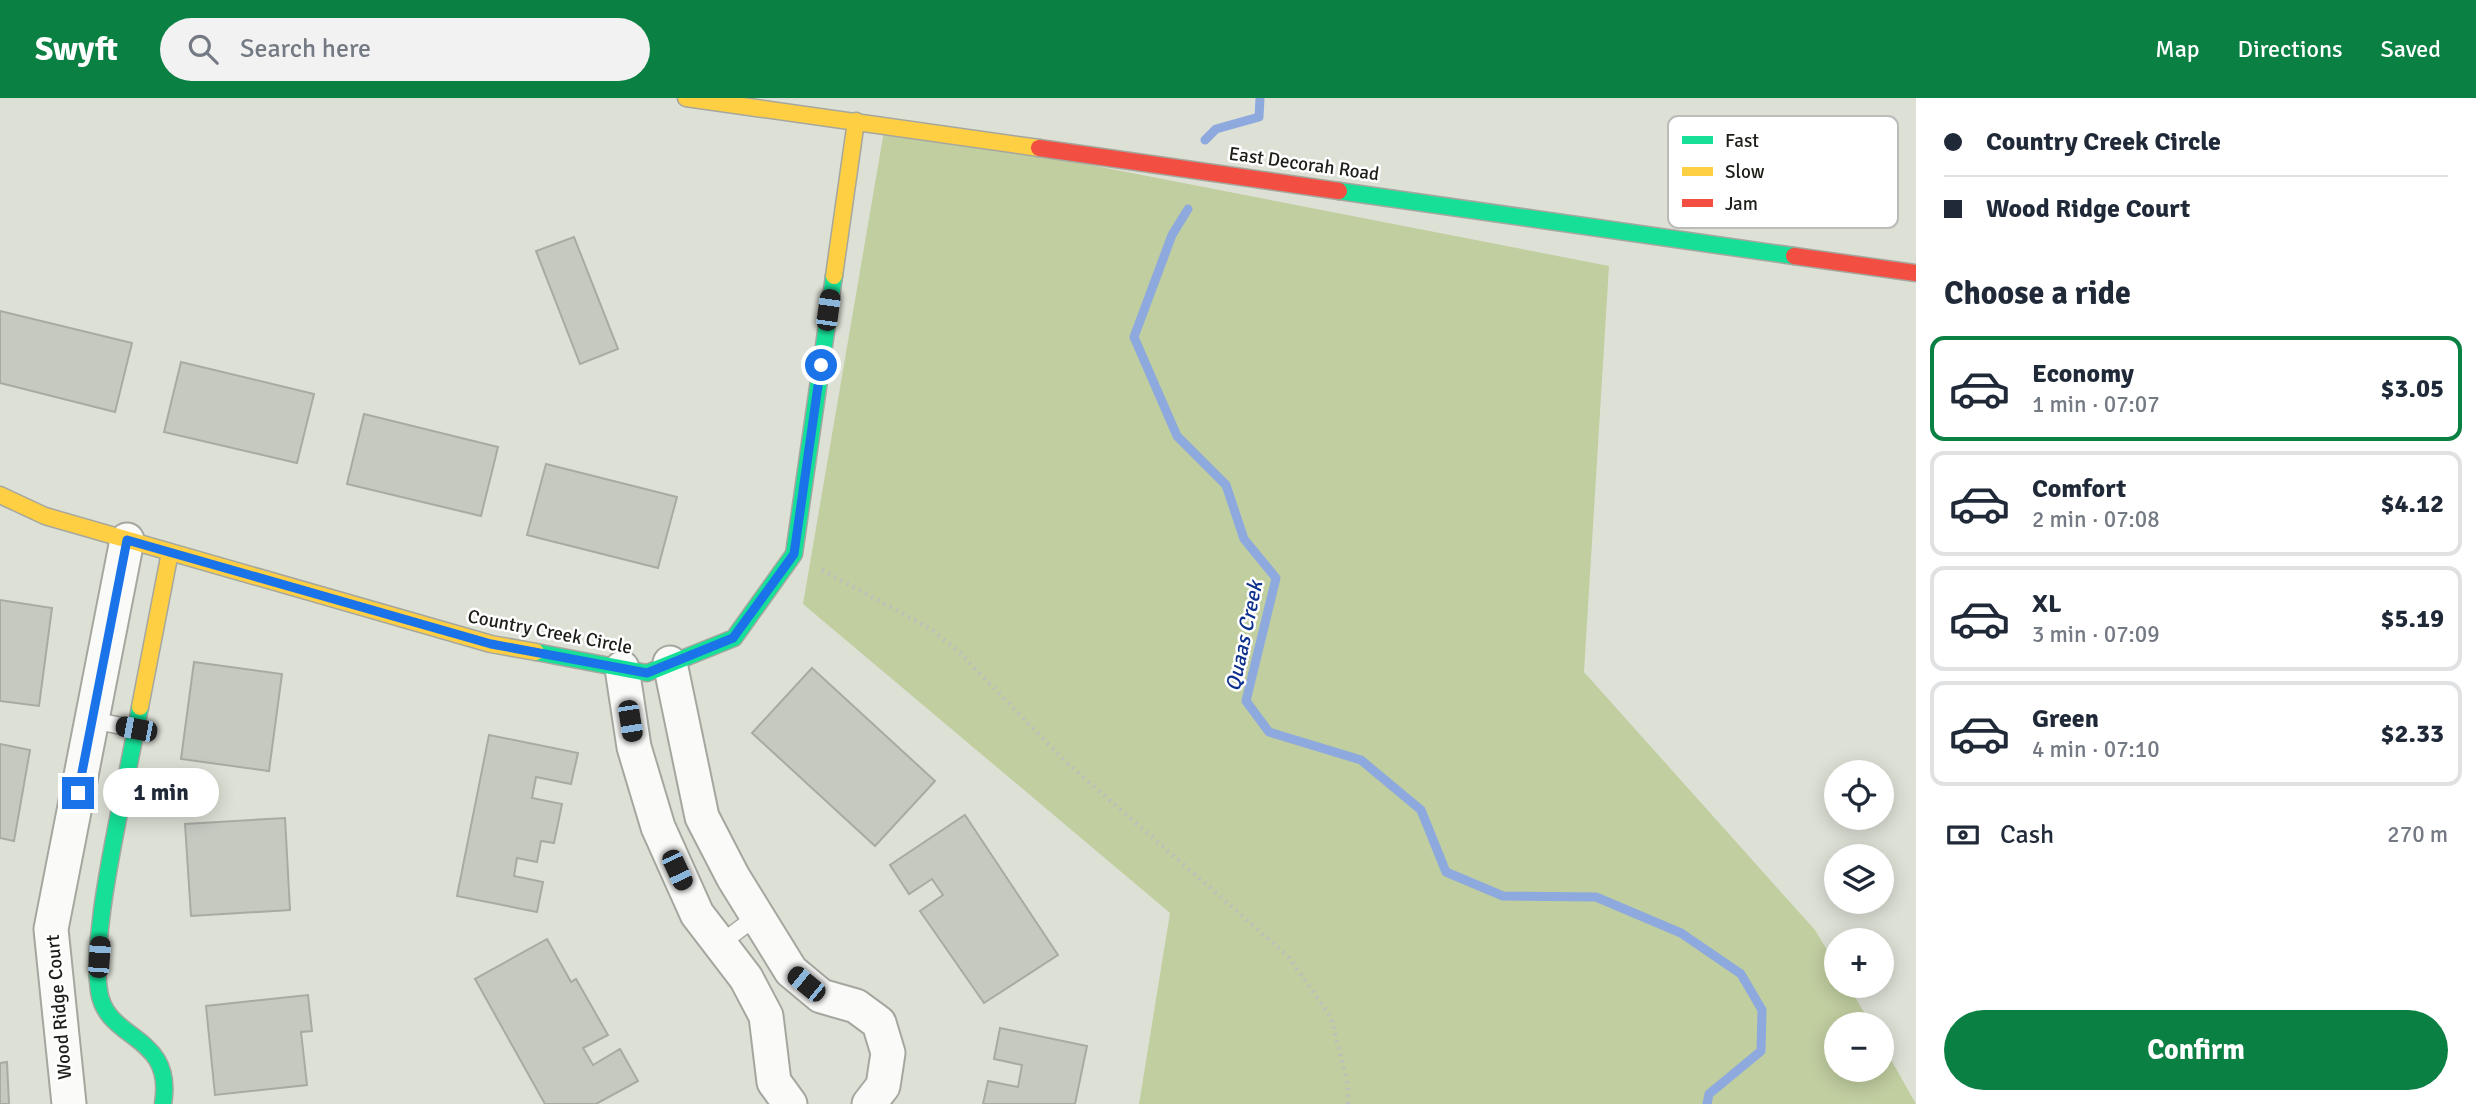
<!DOCTYPE html>
<html lang="en">
<head>
<meta charset="utf-8">
<style>
  :root { --surface:#fff; --page:#f2f2f3; --text:#1f2937; --muted:#747a83; --line:#e0e1e3; --accent:#0b8043 }
  body { margin:0; font-family:Signika,sans-serif; background:var(--page); color:var(--text); height:100vh; display:flex; flex-direction:column; font-size:26px; white-space:nowrap }
  * { box-sizing:border-box; margin:0 }
  p { font-size:23px; color:var(--muted) }
  .icon { flex:none; width:38px; height:38px; fill:none; stroke:currentColor; stroke-width:2; stroke-linecap:round; stroke-linejoin:round }
  .map { position:relative; flex:1; overflow:hidden }
  .panel { display:flex; flex-direction:column; background:var(--surface); width:560px }
  .panel>* { flex:none }
  .guide { display:grid; align-content:center; height:154px; padding:0 28px; background:var(--surface) }
  .fabs { position:absolute; left:1824px; top:662px; display:grid; gap:14px }
  .fabs a { display:grid; place-items:center; width:70px; height:70px; border-radius:50%; background:var(--surface); box-shadow:0 4px 18px #0003; font-size:35px }
  .end { position:absolute; width:32px; height:32px; margin:-16px; border:9px solid #1a73e8; background:#fff; box-shadow:0 0 0 4px #fff }
  .from { border-radius:50% }
  .bubble { position:absolute; height:49px; border-radius:24px; background:var(--surface); box-shadow:0 4px 18px #0003; font-size:23px; font-weight:700; line-height:49px; text-align:center }
  .car { position:absolute; width:21px; height:42px; margin:-21px -10px; border-radius:9px; box-shadow:0 0 5px 2px #0007; background:linear-gradient(#222 24%,#8ab4d8 0 40%,#222 0 76%,#8ab4d8 0 86%,#222 0) }
  .guide b { display:flex; align-items:center; gap:24px; height:66px; font-size:26px }
  .guide b+b { border-top:2px solid var(--line) }
  .guide i { width:18px; height:18px; background:var(--text) }
  ul { padding:0; list-style:none }
  li { display:flex; align-items:center; gap:21px; height:105px; margin:0 14px 10px; padding:0 14px; border:4px solid var(--line); border-radius:14px }
  li div { flex:1 }
  li b { display:block; font-size:26px }
  li em { font-style:normal; font-weight:700 }
  li.current { border-color:var(--accent) }
  li>.icon { width:63px; height:63px; stroke-width:1.5 }
  h2 { padding:0 28px; font-size:32px; line-height:84px }
  .pay { display:flex; align-items:center; gap:18px; height:77px; padding:0 28px; font-size:26px }
  .pay p { margin-inline-start:auto }
  .action { display:flex; gap:14px; margin-top:auto; padding:14px 28px }
  .action a { flex:1; height:80px; border-radius:42px; background:var(--accent); color:#fff; font-size:28px; font-weight:700; line-height:80px; text-align:center }
  header { display:flex; align-items:center; gap:42px; box-sizing:border-box; height:98px; padding:0 35px; background:var(--accent); color:#fff }
  header strong { font-size:33px }
  nav { display:flex; gap:38px; margin-inline-start:auto; font-size:24px }
  .search { width:490px; height:63px; background:var(--page); display:flex; align-items:center; gap:18px; box-sizing:border-box; padding:0 24px; border-radius:38px; color:var(--muted); font-size:26px }
  main { display:flex; flex:1; min-height:0 }
  .map>svg:first-child { display:block }
  .park { fill:#c1cea0 }
  .lines { fill:none; stroke-linecap:round; stroke-linejoin:round }
  .stream { stroke:#8da9dd; stroke-width:9 }
  .building { fill:#c6c9c0; stroke:#a8aba2; stroke-width:2 }
  .lane-casing { stroke:#a5a79f; stroke-width:19 }
  .street-casing { stroke:#a5a79f; stroke-width:37 }
  .fast-casing { stroke:#a5a79f; stroke-width:19 }
  .slow-casing { stroke:#a5a79f; stroke-width:19 }
  .jam-casing { stroke:#a5a79f; stroke-width:19 }
  .path { stroke:#bdbfba; stroke-width:4.5; stroke-dasharray:2 5; stroke-linecap:butt }
  .lane { stroke:#fafaf9; stroke-width:16 }
  .street { stroke:#fafaf9; stroke-width:33 }
  .fast { stroke:#16e098; stroke-width:16 }
  .slow { stroke:#ffcf43; stroke-width:16 }
  .jam { stroke:#f24e42; stroke-width:16 }
  .route { stroke:#1a73e8; stroke-width:9 }
  .labels { text-anchor:middle; dominant-baseline:central; stroke-width:5; stroke-linejoin:round; paint-order:stroke }
  .street-label { font-size:19px; fill:#1d1f18; stroke:#fff }
  .water-label { font-size:21px; font-style:italic; fill:#0d318c; stroke:#fff }
  .key { fill:#fff; stroke:#bbbcba; stroke-width:2 }
  .key-label { font-size:19px; fill:#1d1f18 }
</style>
</head>
<body>
<header>
<strong>Swyft</strong>
<div class="search"><svg class="icon" aria-label="search" viewBox="0 0 24 24"><circle cx="10" cy="10" r="6"/><path d="M15 15l6 6"/></svg>Search here</div>
<nav><a>Map</a><a>Directions</a><a>Saved</a></nav>
</header>
<main>
<div class="map">
<svg width="1916" height="1006" viewBox="0 0 1916 1006">
  <rect width="100%" height="100%" fill="#dde0d5"/>
  <path class="park" d="M885,27L1609,168L1584,574L1815,832L1836,867V887H1848L1871,926H1836V971H1881V944L1916,1006H1139L1170,815L803,506Z"/>
  <g class="lines">
    <g class="stream">
      <path d="M1205,42L1216,31L1259,19L1260,0"/>
      <path d="M1188,111L1172,137L1134,239L1177,338L1226,387L1244,441L1276,480L1246,603L1269,634L1361,662L1421,712L1446,774L1503,798L1596,799L1681,835L1741,876L1762,912L1761,953L1709,996L1707,1006"/>
    </g>
  </g>
  <g class="building">
    <path d="M574,139L618,251L580,266L536,153Z"/>
    <path d="M0,213L132,245L115,314L0,285Z"/>
    <path d="M181,264L314,296L297,365L164,334Z"/>
    <path d="M364,316L498,349L481,418L347,386Z"/>
    <path d="M546,366L677,399L658,470L527,437Z"/>
    <path d="M0,502L52,510L39,608L0,603Z"/>
    <path d="M194,564L282,576L269,673L181,661Z"/>
    <path d="M812,570L935,683L875,748L752,635Z"/>
    <path d="M489,637L578,655L571,686L536,679L532,700L562,706L554,745L541,743L537,764L517,760L514,778L543,784L537,814L457,798Z"/>
    <path d="M0,646L30,652L14,743L0,740Z"/>
    <path d="M965,717L1058,857L984,905L920,813L943,797L932,781L909,796L890,767Z"/>
    <path d="M285,720L290,812L191,818L185,726Z"/>
    <path d="M547,841L571,884L576,881L608,937L583,950L593,967L620,951L638,983L596,1006H545L475,881Z"/>
    <path d="M308,897L312,933L301,934L307,987L215,997L206,908Z"/>
    <path d="M1000,930L1087,948L1075,1006H983L988,983L1018,989L1022,967L994,961Z"/>
    <path d="M7,964L9,1006H0V965Z"/>
  </g>
  <g class="lines">
    <g class="lane-casing">
      <g id="lane">
        <path d="M92,622L136,631"/>
        <path d="M720,846L757,818"/>
      </g>
    </g>
    <g class="street-casing">
      <g id="street">
        <path d="M670,565L702,719L733,779L791,873L821,898L856,908L879,925L888,955L883,988L869,1006"/>
        <path d="M622,570L634,649L658,729L697,816L746,880L766,918L774,984L790,1006"/>
        <path d="M69,1006L51,831L127,442"/>
      </g>
    </g>
    <g class="fast-casing">
      <g id="fast">
        <path d="M1339,93L1794,158"/>
        <path d="M536,554L647,575L734,540L794,456L834,178"/>
        <path d="M140,609C128,677 111,745 102,813C99,839 95,867 99,893C106,944 175,935 163,1006"/>
      </g>
    </g>
    <g class="slow-casing">
      <g id="slow">
        <path d="M686,0L1039,50"/>
        <path d="M834,178L856,23"/>
        <path d="M0,397L45,418L491,546L536,554"/>
        <path d="M140,609L170,454"/>
      </g>
    </g>
    <g class="jam-casing">
      <g id="jam">
        <path d="M1039,50L1339,93"/>
        <path d="M1794,158L1916,175"/>
      </g>
    </g>
    <path class="path" d="M822,472L931,531L958,553L1066,664L1287,857L1331,919L1348,987V1006"/>
    <use href="#lane" class="lane"/>
    <use href="#street" class="street"/>
    <use href="#fast" class="fast"/>
    <use href="#slow" class="slow"/>
    <use href="#jam" class="jam"/>
  </g>
  <g class="lines">
    <path class="route" d="M78,695L127,442L491,546L647,575L733,540L794,456L821,267"/>
  </g>
  <g class="labels">
    <g class="street-label">
      <text transform="translate(1304 66) rotate(8)">East Decorah Road</text>
      <text transform="translate(550 534) rotate(11)">Country Creek Circle</text>
      <text transform="translate(59 909) rotate(-95)">Wood Ridge Court</text>
    </g>
    <g class="water-label">
      <text transform="translate(1244 538) rotate(-78)">Quaas Creek</text>
    </g>
  </g>
  <rect x="1668" y="18" width="230" height="112" rx="10" class="key"/>
  <rect x="1682" y="38" width="31" height="8" fill="#16e098"/>
  <rect x="1682" y="69" width="31" height="9" fill="#ffcf43"/>
  <rect x="1682" y="101" width="31" height="8" fill="#f24e42"/>
  <g class="key-label">
    <text x="1725" y="49">Fast</text>
    <text x="1725" y="80">Slow</text>
    <text x="1725" y="112">Jam</text>
  </g>
</svg>
<div class="fabs">
<a><svg class="icon" aria-label="locate" viewBox="0 0 24 24"><circle cx="12" cy="12" r="6"/><path d="M12 2v4M12 18v4M2 12h4M18 12h4"/></svg></a>
<a><svg class="icon" aria-label="layers" viewBox="0 0 24 24"><path d="M12 4l9 5-9 5-9-5zM3 14l9 5 9-5"/></svg></a>
<a>+</a>
<a>−</a>
</div>
<i class="end from" style="left:821px;top:267px"></i>
<i class="end" style="left:78px;top:695px"></i>
<div class="bubble" style="left:103px;top:670px;width:116px">1 min</div>
<i class="car" style="left:828px;top:212px;rotate:8deg"></i>
<i class="car" style="left:630px;top:623px;rotate:171deg"></i>
<i class="car" style="left:136px;top:631px;rotate:281deg"></i>
<i class="car" style="left:677px;top:772px;rotate:155deg"></i>
<i class="car" style="left:99px;top:859px;rotate:4deg"></i>
<i class="car" style="left:806px;top:886px;rotate:309deg"></i>
</div>
<section class="panel">
<div class="guide">
<b><i class="from"></i>Country Creek Circle</b>
<b><i></i>Wood Ridge Court</b>
</div>
<h2>Choose a ride</h2>
<ul>
<li class="current"><svg class="icon" aria-label="car" viewBox="0 0 24 24"><path d="M5 17H2v-5l4-1 3-4h7l3 4 3 1v5h-3M9 17h6M6 11h13"/><circle cx="7" cy="17" r="2"/><circle cx="17" cy="17" r="2"/></svg><div><b>Economy</b><p>1 min · 07:07</p></div><em>$3.05</em></li>
<li><svg class="icon" aria-label="car" viewBox="0 0 24 24"><path d="M5 17H2v-5l4-1 3-4h7l3 4 3 1v5h-3M9 17h6M6 11h13"/><circle cx="7" cy="17" r="2"/><circle cx="17" cy="17" r="2"/></svg><div><b>Comfort</b><p>2 min · 07:08</p></div><em>$4.12</em></li>
<li><svg class="icon" aria-label="car" viewBox="0 0 24 24"><path d="M5 17H2v-5l4-1 3-4h7l3 4 3 1v5h-3M9 17h6M6 11h13"/><circle cx="7" cy="17" r="2"/><circle cx="17" cy="17" r="2"/></svg><div><b>XL</b><p>3 min · 07:09</p></div><em>$5.19</em></li>
<li><svg class="icon" aria-label="car" viewBox="0 0 24 24"><path d="M5 17H2v-5l4-1 3-4h7l3 4 3 1v5h-3M9 17h6M6 11h13"/><circle cx="7" cy="17" r="2"/><circle cx="17" cy="17" r="2"/></svg><div><b>Green</b><p>4 min · 07:10</p></div><em>$2.33</em></li>
</ul>
<div class="pay"><svg class="icon" aria-label="cash" viewBox="0 0 24 24"><path d="M3 7h18v10H3z"/><circle cx="12" cy="12" r="2"/></svg>Cash<p>270 m</p></div>
<div class="action"><a>Confirm</a></div>
</section>
</main>
</body>
</html>
